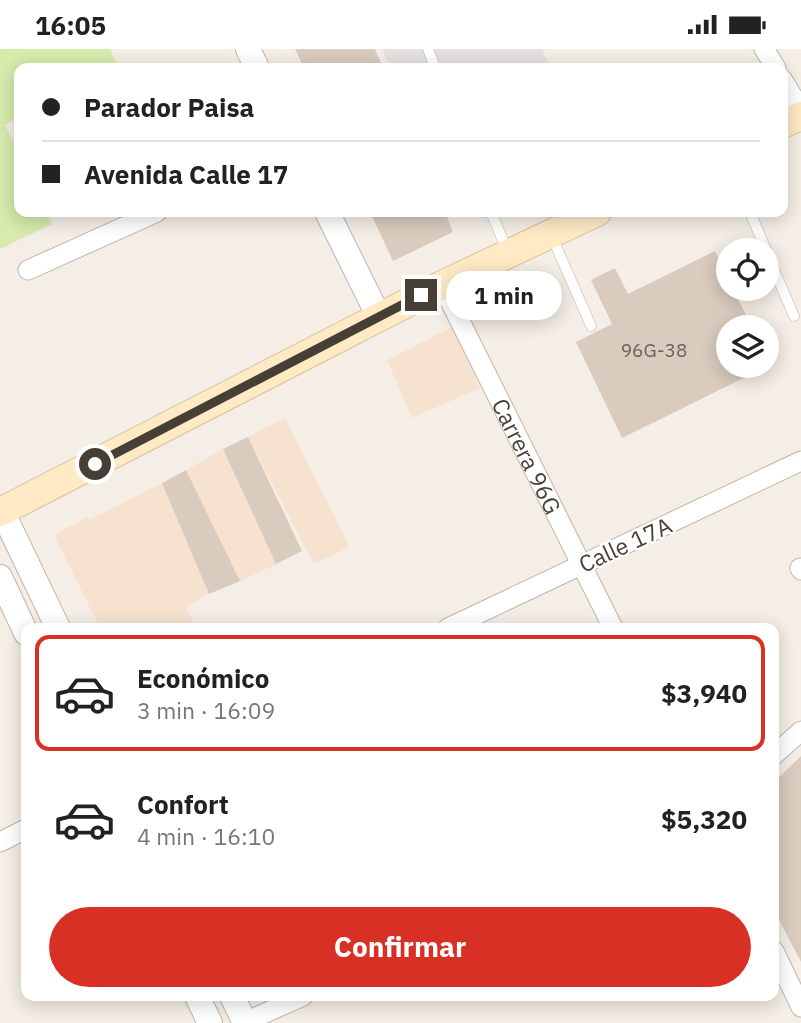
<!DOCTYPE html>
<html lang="es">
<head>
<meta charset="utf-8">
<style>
  :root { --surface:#fff; --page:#f6f6f6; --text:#222; --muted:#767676; --line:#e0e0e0; --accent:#d93025 }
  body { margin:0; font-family:"IBM Plex Sans",sans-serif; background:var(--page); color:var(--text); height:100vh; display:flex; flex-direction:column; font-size:26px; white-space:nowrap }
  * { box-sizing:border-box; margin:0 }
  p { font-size:23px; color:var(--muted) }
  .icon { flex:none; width:38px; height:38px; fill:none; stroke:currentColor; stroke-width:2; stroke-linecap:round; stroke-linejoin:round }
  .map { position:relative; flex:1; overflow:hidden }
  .drawer { position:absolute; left:21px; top:574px; width:758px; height:378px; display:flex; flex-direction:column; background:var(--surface); border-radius:14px; box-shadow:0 4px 18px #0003 }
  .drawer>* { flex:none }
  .banner { position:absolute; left:14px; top:14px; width:774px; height:154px; border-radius:14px; box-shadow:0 4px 18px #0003; display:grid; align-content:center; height:154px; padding:0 28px; background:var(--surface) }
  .controls { position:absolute; left:716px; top:189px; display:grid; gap:14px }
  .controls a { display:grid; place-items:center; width:63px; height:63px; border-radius:50%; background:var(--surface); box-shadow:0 4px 18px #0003; font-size:35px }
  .end { position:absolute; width:32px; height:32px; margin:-16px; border:9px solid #473e35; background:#fff; box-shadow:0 0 0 4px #fff }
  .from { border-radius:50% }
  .bubble { position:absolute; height:49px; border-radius:24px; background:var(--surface); box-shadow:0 4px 18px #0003; font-size:23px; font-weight:800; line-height:49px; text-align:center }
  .banner b { display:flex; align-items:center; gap:24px; height:66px; font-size:26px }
  .banner b+b { border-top:2px solid var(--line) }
  .banner i { width:18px; height:18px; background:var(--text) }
  ul { padding:12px 0 0; list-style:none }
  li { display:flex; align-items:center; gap:21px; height:116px; margin:0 14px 10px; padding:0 14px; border:4px solid transparent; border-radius:14px }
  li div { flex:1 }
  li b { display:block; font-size:26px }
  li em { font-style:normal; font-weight:800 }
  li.selected { border-color:var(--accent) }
  li>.icon { width:63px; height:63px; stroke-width:1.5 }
  .primary-button { display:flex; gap:14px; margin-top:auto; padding:14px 28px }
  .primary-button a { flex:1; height:80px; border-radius:42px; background:var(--accent); color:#fff; font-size:28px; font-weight:800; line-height:80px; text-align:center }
  .status { display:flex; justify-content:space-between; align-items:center; height:49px; padding:0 35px; background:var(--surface); direction:ltr }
  .status svg { height:19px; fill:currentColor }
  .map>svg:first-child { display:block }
  .commercial { fill:#f7e2d0 }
  .green { fill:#d6ebac }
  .parking { fill:#e5e1de }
  .building { fill:#d9cbbe }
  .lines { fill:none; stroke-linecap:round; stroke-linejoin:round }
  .service-casing { stroke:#c0b5a8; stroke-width:11 }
  .minor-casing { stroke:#c0b5a8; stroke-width:21 }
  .tertiary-casing { stroke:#c0b5a8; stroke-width:26 }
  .secondary-casing { stroke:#dabf95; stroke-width:30 }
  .service { stroke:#fff; stroke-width:10 }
  .minor { stroke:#fff; stroke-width:19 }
  .tertiary { stroke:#fff; stroke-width:24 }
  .secondary { stroke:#ffeac5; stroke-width:28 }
  .route { stroke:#473e35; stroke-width:9 }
  .labels { text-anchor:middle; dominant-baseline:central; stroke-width:5; stroke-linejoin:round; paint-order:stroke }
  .number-label { font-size:19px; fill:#6c6157 }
  .street-label { font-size:23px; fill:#473e35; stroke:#fff }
</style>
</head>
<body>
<div class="status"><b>16:05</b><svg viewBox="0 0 49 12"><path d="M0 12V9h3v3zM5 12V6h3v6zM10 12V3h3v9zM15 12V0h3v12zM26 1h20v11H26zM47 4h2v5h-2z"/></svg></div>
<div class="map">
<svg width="801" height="974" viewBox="0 0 801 974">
  <rect width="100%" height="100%" fill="#f4eee6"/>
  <g class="commercial">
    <path d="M452,278L480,339L412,369L387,311Z"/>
    <path d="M285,369L350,498L314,515L248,388Z"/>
    <path d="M223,400L276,515L240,532L186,421Z"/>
    <path d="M162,434L209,545L186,558L196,579H100L54,486L87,468L90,471Z"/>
  </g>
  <path class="green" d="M0,0H110L119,19H19V69L5,76L19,105V163H46L52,175L0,200Z"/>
  <path class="parking" d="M382,0H542L551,19H391Z"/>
  <g class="building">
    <path d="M295,0H375L383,19H304Z"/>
    <path d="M370,163H445L453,183L393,212Z"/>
    <path d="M715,202L728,229V240H733L752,278H728V317H768L622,389L576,293L612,275L591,231L615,219L628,245Z"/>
    <path d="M248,388L302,502L276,515L223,400Z"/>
    <path d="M186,421L240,532L209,545L162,434Z"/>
    <path d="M801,707V913L774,861V733Z"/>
  </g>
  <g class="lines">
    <g class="service-casing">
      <g id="service">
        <path d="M428,0L435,19"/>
        <path d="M491,163L508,204"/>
        <path d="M750,163L766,201"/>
        <path d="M552,188L591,277"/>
        <path d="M766,202L794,267"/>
      </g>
    </g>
    <g class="minor-casing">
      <g id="minor">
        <path d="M764,0L776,19"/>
        <path d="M782,30L801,61"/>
        <path d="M28,221L157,163"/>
        <path id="s1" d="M442,236L613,579"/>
        <path d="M800,519L801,521"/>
        <path d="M448,579L801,412"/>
        <path d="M774,706L801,682"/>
        <path d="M0,793L26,780"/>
        <path d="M774,902L801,958"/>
        <path d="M243,974L303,947"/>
      </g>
    </g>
    <g class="tertiary-casing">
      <g id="tertiary">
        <path d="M248,0L257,19"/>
        <path d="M327,163L379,268"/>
        <path d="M2,462L58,579"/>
        <path d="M0,528L26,584"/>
        <path d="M197,947L210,974"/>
        <path d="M232,947L245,974"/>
      </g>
    </g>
    <g class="secondary-casing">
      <g id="secondary">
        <path d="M782,75L801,67"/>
        <path d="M0,463L442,236L597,163"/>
      </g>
    </g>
    <use href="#service" class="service"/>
    <use href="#minor" class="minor"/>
    <use href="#tertiary" class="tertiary"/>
    <use href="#secondary" class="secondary"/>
  </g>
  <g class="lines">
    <path class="route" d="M95,415L421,246"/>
  </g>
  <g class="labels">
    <g class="number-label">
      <text x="654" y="301">96G-38</text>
    </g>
    <g class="street-label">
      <text stroke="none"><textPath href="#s1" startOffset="191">Carrera 96G</textPath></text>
      <text transform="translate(625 495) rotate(-25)">Calle 17A</text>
    </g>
  </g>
</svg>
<div class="controls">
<a><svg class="icon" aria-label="locate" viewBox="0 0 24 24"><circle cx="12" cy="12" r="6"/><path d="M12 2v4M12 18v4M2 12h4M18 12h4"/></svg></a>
<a><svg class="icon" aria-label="layers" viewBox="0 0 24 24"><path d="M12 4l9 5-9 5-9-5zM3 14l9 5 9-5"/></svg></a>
</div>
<i class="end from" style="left:95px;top:415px"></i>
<i class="end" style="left:421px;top:246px"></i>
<div class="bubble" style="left:446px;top:222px;width:116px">1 min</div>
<div class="banner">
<b><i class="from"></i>Parador Paisa</b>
<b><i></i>Avenida Calle 17</b>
</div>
<section class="drawer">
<ul>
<li class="selected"><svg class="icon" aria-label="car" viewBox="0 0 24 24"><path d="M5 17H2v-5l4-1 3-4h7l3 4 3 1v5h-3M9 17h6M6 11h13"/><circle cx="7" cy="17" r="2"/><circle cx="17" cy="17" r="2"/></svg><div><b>Económico</b><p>3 min · 16:09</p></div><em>$3,940</em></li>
<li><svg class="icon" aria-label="car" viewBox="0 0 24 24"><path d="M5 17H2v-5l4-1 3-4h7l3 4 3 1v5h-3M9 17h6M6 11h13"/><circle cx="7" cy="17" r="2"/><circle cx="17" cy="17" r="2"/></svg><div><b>Confort</b><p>4 min · 16:10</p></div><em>$5,320</em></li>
</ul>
<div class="primary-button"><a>Confirmar</a></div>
</section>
</div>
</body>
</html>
